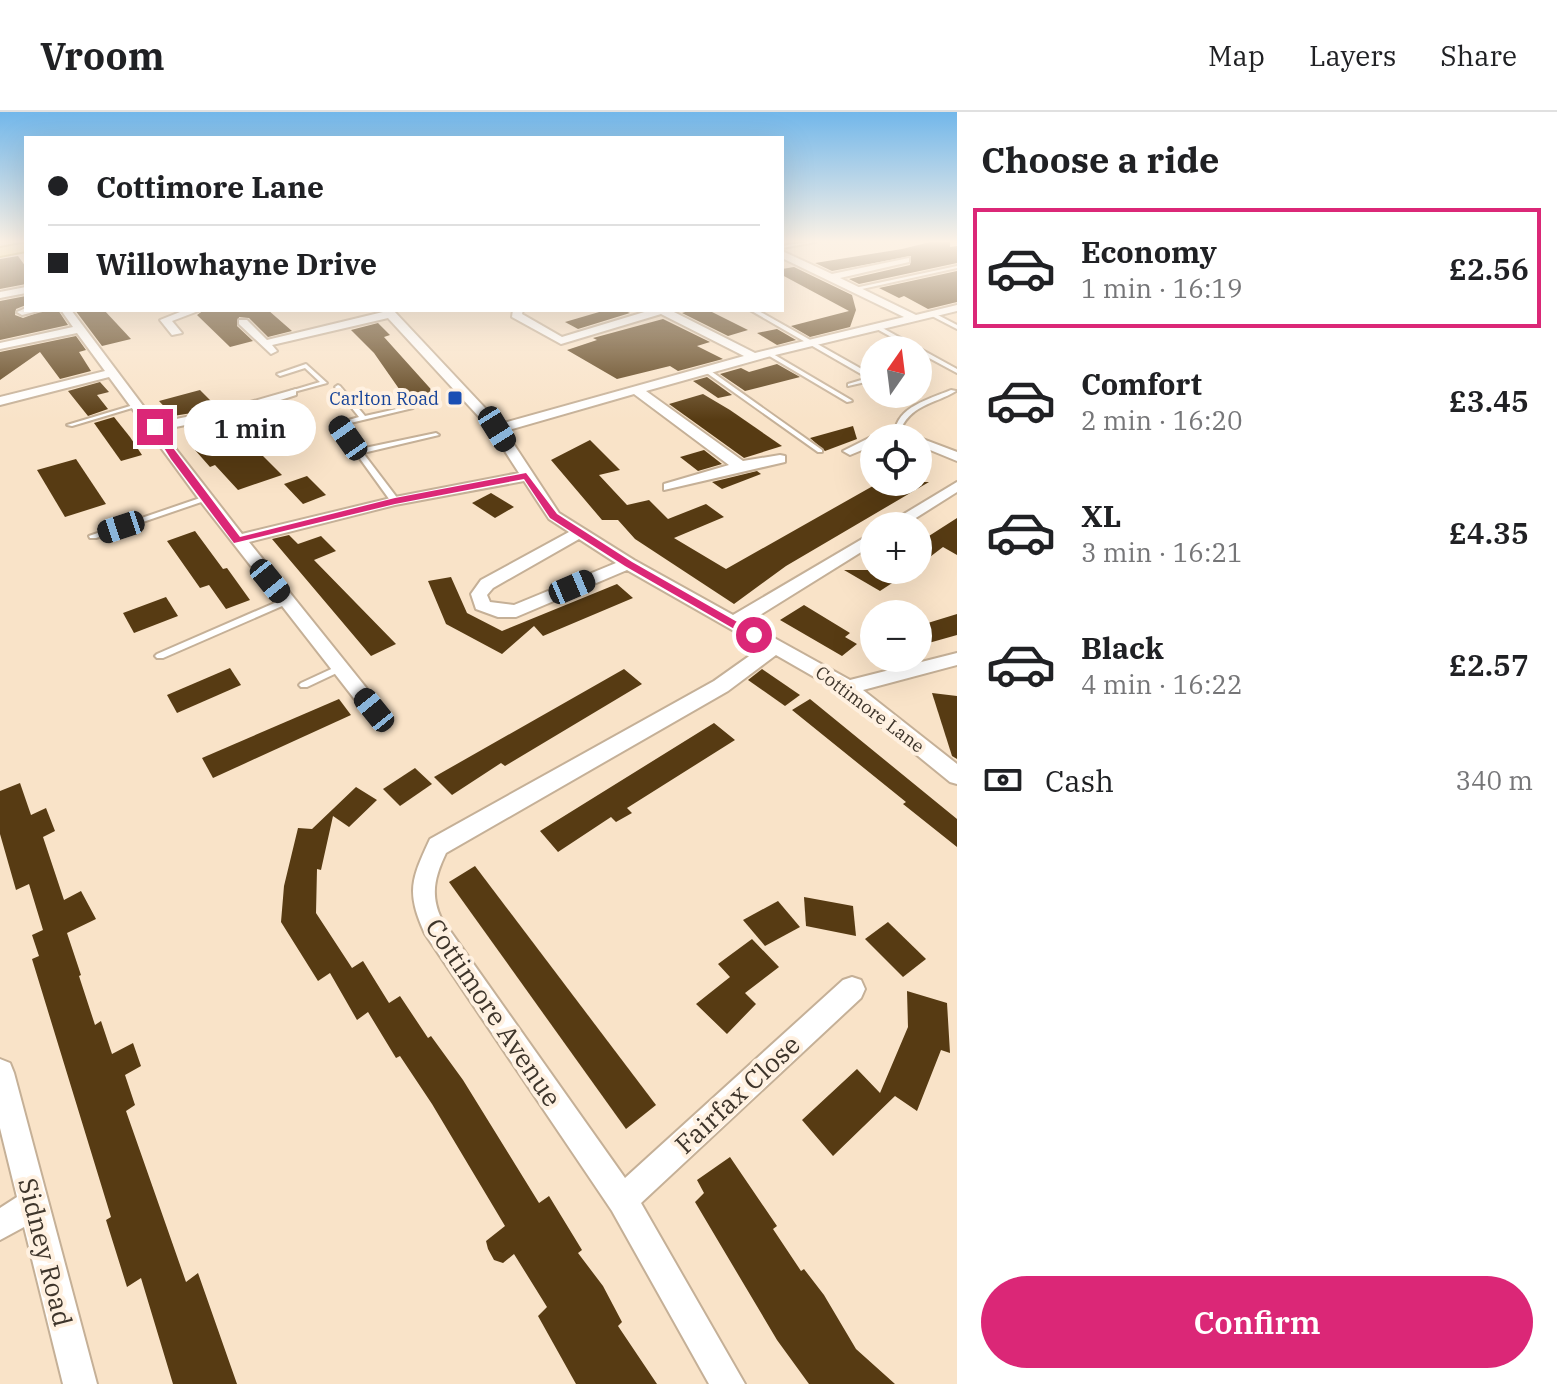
<!DOCTYPE html>
<html lang="en">
<head>
<meta charset="utf-8">
<style>
  :root { --surface:#fff; --page:#f6f6f6; --text:#202124; --muted:#757577; --line:#e0e0e0; --accent:#db2777 }
  body { margin:0; font-family:"IBM Plex Serif",serif; background:var(--page); color:var(--text); height:100vh; display:flex; flex-direction:column; font-size:30px; white-space:nowrap }
  * { box-sizing:border-box; margin:0 }
  p { font-size:26px; color:var(--muted) }
  .icon { flex:none; width:44px; height:44px; fill:none; stroke:currentColor; stroke-width:2; stroke-linecap:round; stroke-linejoin:round }
  .map { position:relative; flex:1; overflow:hidden }
  .drawer { display:flex; flex-direction:column; background:var(--surface); width:600px }
  .drawer>* { flex:none }
  .top-card { position:absolute; left:24px; top:24px; width:760px; height:176px; border-radius:0px; box-shadow:0 8px 32px #0002; display:grid; align-content:center; height:176px; padding:0 24px; background:var(--surface) }
  .needle { width:52px; rotate:14deg }
  .tools { position:absolute; left:860px; top:224px; display:grid; gap:16px }
  .tools a { display:grid; place-items:center; width:72px; height:72px; border-radius:50%; background:var(--surface); box-shadow:0 8px 32px #0002; font-size:40px }
  .end { position:absolute; width:36px; height:36px; margin:-18px; border:10px solid #db2777; background:#fff; box-shadow:0 0 0 4px #fff }
  .from { border-radius:50% }
  .bubble { position:absolute; height:56px; border-radius:28px; background:var(--surface); box-shadow:0 8px 32px #0002; font-size:26px; font-weight:600; line-height:56px; text-align:center }
  .car { position:absolute; width:24px; height:48px; margin:-24px -12px; border-radius:10px; box-shadow:0 0 6px 2px #0007; background:linear-gradient(#222 24%,#8ab4d8 0 40%,#222 0 76%,#8ab4d8 0 86%,#222 0) }
  .top-card b { display:flex; align-items:center; gap:28px; height:76px; font-size:30px }
  .top-card b+b { border-top:2px solid var(--line) }
  .top-card i { width:20px; height:20px; background:var(--text) }
  ul { padding:0; list-style:none }
  li { display:flex; align-items:center; gap:24px; height:120px; margin:0 16px 12px; padding:0 8px; border:4px solid transparent; border-radius:0px }
  li div { flex:1 }
  li b { display:block; font-size:30px }
  li em { font-style:normal; font-weight:600 }
  li.on { border-color:var(--accent) }
  li>.icon { width:72px; height:72px; stroke-width:1.5 }
  h2 { padding:0 24px; font-size:36px; line-height:96px }
  .pay { display:flex; align-items:center; gap:20px; height:88px; padding:0 24px; font-size:30px }
  .pay p { margin-inline-start:auto }
  .action { display:flex; gap:16px; margin-top:auto; padding:16px 24px }
  .action a { flex:1; height:92px; border-radius:48px; background:var(--accent); color:#fff; font-size:32px; font-weight:600; line-height:92px; text-align:center }
  header { display:flex; align-items:center; gap:48px; box-sizing:border-box; height:112px; padding:0 40px; background:var(--surface); border-bottom:2px solid var(--line) }
  header strong { font-size:38px }
  nav { display:flex; gap:44px; margin-inline-start:auto; font-size:28px }
  main { display:flex; flex:1; min-height:0 }
  .map>svg:first-child { display:block }
  .building { fill:#573b13 }
  .lines { fill:none; stroke-linecap:round; stroke-linejoin:round }
  .service-casing { stroke:#c5b097; stroke-width:4 }
  .minor-casing { stroke:#c5b097; stroke-width:4 }
  .primary-casing { stroke:#b39632; stroke-width:4 }
  .service { fill:#fff; fill-rule:evenodd }
  .minor { fill:#fff; fill-rule:evenodd }
  .primary { fill:#f7e086; fill-rule:evenodd }
  .route { fill:#db2777 }
  .transit-dot { fill:#1a4fb4; stroke:#fff1e1; stroke-width:3 }
  .labels { text-anchor:middle; dominant-baseline:central; stroke-width:8; stroke-linejoin:round; paint-order:stroke }
  .far-transit-label { font-size:18px; fill:#164399; stroke:#fff1e1; text-anchor:end }
  .far-street-label { font-size:18px; fill:#3e352b; stroke:#fff1e1 }
  .near-street-label { font-size:26px; fill:#3e352b; stroke:#fff1e1 }
</style>
</head>
<body>
<header>
<strong>Vroom</strong>
<nav><a>Map</a><a>Layers</a><a>Share</a></nav>
</header>
<main>
<div class="map">
<svg width="957" height="1272" viewBox="0 0 957 1272">
  <rect width="100%" height="100%" fill="#f9e3c8"/>
  <g class="building">
    <path d="M930,130H950V135L957,134V151L859,172L849,167L910,153L911,144L832,159L815,151L902,137Z"/>
    <path d="M18,144L26,155V172L0,177V147Z"/>
    <path d="M794,155L852,183L856,198L850,215L810,225L791,214L849,199L782,163V157Z"/>
    <path d="M957,159V190L928,197L904,184L899,186L879,176Z"/>
    <path d="M26,184V193L16,197L15,203L23,206L45,198H58L68,213L0,228V189Z"/>
    <path d="M75,198H104L131,227L102,234Z"/>
    <path d="M204,198H268L292,219L268,225L249,206L239,205L237,214L253,229L230,235L197,203Z"/>
    <path d="M606,198H623L630,201L578,217L565,210Z"/>
    <path d="M692,198H708L748,218L728,224L682,201Z"/>
    <path d="M663,207L710,230L697,234L723,247L678,259L670,254L617,267L567,238L597,228L593,226Z"/>
    <path d="M378,211L390,223L384,225L437,284L414,289L409,283L404,284L374,241L351,218Z"/>
    <path d="M777,217L796,228L777,233L757,221Z"/>
    <path d="M76,224L86,238L79,240L91,259L60,267L40,240L0,268V240Z"/>
    <path d="M777,252L800,265L745,279L720,262L741,256L749,260Z"/>
    <path d="M707,265L732,283L718,286L693,269Z"/>
    <path d="M100,270L109,280L97,283L108,297L88,304L68,279Z"/>
    <path d="M200,278L214,292L190,299L192,301L173,304L159,289Z"/>
    <path d="M703,282L730,298L782,334L744,346L669,292Z"/>
    <path d="M114,305L130,325L142,343L121,349L94,311Z"/>
    <path d="M203,312L223,334L246,327L282,363L238,378L215,353L210,355L195,338L201,336L184,316Z"/>
    <path d="M853,314L857,327L825,339L810,326Z"/>
    <path d="M590,328L620,358L599,363L627,393L649,388L668,407L706,392L724,405L674,426L726,457L880,370H929L786,454L734,492L635,427L618,408H602L551,348Z"/>
    <path d="M704,338L722,352L698,359L680,345Z"/>
    <path d="M76,347L106,392L65,405L37,358Z"/>
    <path d="M757,359L761,362L722,377L712,370Z"/>
    <path d="M307,364L326,383L303,392L284,372Z"/>
    <path d="M491,381L514,395L495,406L472,391Z"/>
    <path d="M957,406V443L943,435L918,454V431Z"/>
    <path d="M195,419L223,457L227,456L250,488L226,497L209,473L200,476L167,429Z"/>
    <path d="M289,423L298,432L321,424L336,439L314,448L396,532L371,544L272,427Z"/>
    <path d="M844,458H912L880,479Z"/>
    <path d="M451,465L467,501L502,519L617,472L633,486L543,524L534,514L502,542L446,512L428,469Z"/>
    <path d="M166,485L178,504L134,521L123,501Z"/>
    <path d="M804,493L850,521L845,525L857,532L842,544L780,508Z"/>
    <path d="M957,502V523L918,534V514Z"/>
    <path d="M230,556L241,573L177,601L167,583Z"/>
    <path d="M624,557L642,572L505,654L501,651L452,683L434,665Z"/>
    <path d="M762,557L800,583L785,594L748,568Z"/>
    <path d="M932,581L957,584V647L952,644Z"/>
    <path d="M339,587L351,603L213,666L202,646Z"/>
    <path d="M810,587L957,707V735L903,692L906,690L792,598Z"/>
    <path d="M714,611L735,628L627,696L632,701L616,710L611,705L558,740L540,719Z"/>
    <path d="M415,656L432,672L400,694L383,677Z"/>
    <path d="M20,671L31,703L46,696L55,719L43,725L64,788L81,779L96,807L67,821L81,863L79,864L95,913L101,909L112,942L133,931L141,954L125,963L135,993L126,999L186,1170L198,1161L237,1272H173L141,1166L127,1175L106,1108L111,1105L32,847L39,844L32,823L43,818L29,772L16,778L0,722V679Z"/>
    <path d="M356,675L377,688L349,715L333,704L321,758L317,757L316,801L352,856L363,849L389,891L400,884L428,926L431,924L463,968L539,1091L549,1084L582,1138L578,1141L603,1174L622,1210L618,1214L657,1272H576L538,1204L547,1195L514,1142L503,1151L494,1148L488,1137L486,1129L505,1114L432,992L400,944L396,946L368,900L357,908L330,861L318,869L281,810L284,774L298,716L312,717Z"/>
    <path d="M475,754L656,993L626,1017L449,770Z"/>
    <path d="M804,785L853,794L856,824L806,814Z"/>
    <path d="M778,789L800,815L765,834L743,808Z"/>
    <path d="M888,810L926,847L903,865L865,827Z"/>
    <path d="M752,827L779,855L745,881L756,892L727,922L696,892L730,865L718,852Z"/>
    <path d="M907,879L947,891L950,941L941,938L917,999L895,984L833,1044L802,1008L857,957L880,981L908,915Z"/>
    <path d="M730,1045L777,1114L773,1117L801,1159L804,1157L824,1183L856,1237L895,1272H809L777,1228L695,1090L704,1081L697,1068Z"/>
  </g>
  <g class="lines">
    <g class="service-casing">
      <g id="service">
        <path d="M807,130H816L782,136V134Z"/>
        <path d="M957,154V156L853,179L850,177Z"/>
        <path d="M750,198H757L874,264V268L848,274V272L868,266Z"/>
        <path d="M932,200L957,213V217L930,203V201Z"/>
        <path d="M877,213L957,257V261L918,240V238H915L875,216L874,215Z"/>
        <path d="M768,239L851,288L852,289L847,290L766,242V240Z"/>
        <path d="M306,252L327,271L290,281V279L320,270L305,256L280,264L277,262Z"/>
        <path d="M704,257H708L822,338V340H818L704,259Z"/>
        <path d="M338,273L340,274L365,304L410,294L413,296L342,313L360,337L436,321L439,323L363,341L398,387V391H392L335,312L359,305L335,275Z"/>
        <path d="M951,278L956,279C933,293 910,292 899,321H895C896,295 930,287 951,278Z"/>
        <path d="M137,292L142,293L72,314L67,313Z"/>
        <path d="M203,385L210,387L96,426H90L89,424Z"/>
        <path d="M286,486L290,489L289,491L163,546H157L155,544L157,542Z"/>
        <path d="M340,553L345,556L343,558L307,575H301L299,573L301,571Z"/>
      </g>
    </g>
    <g class="minor-casing">
      <g id="minor">
        <path d="M782,139L832,162L909,146V150L840,166L916,203L957,193V199L771,244L646,279L743,349L780,343L785,344V350L664,378V372L729,353L634,282L505,319L559,401L634,448L733,503L874,420V432L747,511L850,568L957,541V553L863,578L957,652V672L950,670L837,578L776,543L728,579L446,741C435,764 430,782 441,806L625,1066L843,868L852,865L861,868L865,877L861,886L641,1091L745,1272H709L612,1099L425,822C406,780 411,768 430,727L714,569L762,535L627,458L516,505H498L476,497L471,482L481,468L569,420L549,407L524,369L395,393L249,430L384,598L381,603H367L201,390L109,265L0,293V285L105,259L77,221L0,237V231L73,215L61,198H71L156,311L226,297L296,277V283L234,303L161,318L242,422L395,385L519,361L492,319L388,206L272,233L277,239L271,242L239,212V208H247L267,228L383,200L382,198H393L500,312L744,244L661,202L561,232L512,205L513,198H523L522,202L562,225L651,198H670L755,241L904,205L782,146ZM579,427L616,451L514,493L490,490L487,483L493,476Z"/>
        <path d="M26,175V181L0,186V180Z"/>
        <path d="M26,196V198H42L22,203L17,200Z"/>
        <path d="M185,198H201L172,209L182,221L172,223L160,208Z"/>
        <path d="M891,315L957,340V349L918,333V326H874V333L850,343L843,339Z"/>
        <path d="M957,370V380L903,414H884Z"/>
        <path d="M0,947L10,951L14,961L97,1272H63L24,1115L0,1128V1096L17,1085L0,1016Z"/>
      </g>
    </g>
    <g class="primary-casing">
      <path id="primary" d="M26,131V139L0,144V136Z"/>
    </g>
    <use href="#service" class="service"/>
    <use href="#minor" class="minor"/>
    <use href="#primary" class="primary"/>
  </g>
  <linearGradient id="sky" x2="0" y2="1"><stop stop-color="#72b7ea"/><stop offset="0.42" stop-color="#fcf2e6"/><stop offset="1" stop-color="#fcf2e6" stop-opacity="0"/></linearGradient>
  <rect width="957" height="308" fill="url(#sky)"/>
  <path class="route" d="M155,312L240,425L395,386L526,361L557,402L632,450L760,523L750,526L625,454L550,406L524,367L395,392L234,431L171,347L151,315Z"/>
  <rect class="transit-dot" x="447" y="278" width="16" height="16" rx="4"/>
  <g class="labels">
    <g class="far-transit-label">
      <text x="439" y="286">Carlton Road</text>
    </g>
    <g class="far-street-label">
      <text transform="translate(870 597) rotate(37)">Cottimore Lane</text>
    </g>
    <g class="near-street-label">
      <text transform="translate(494 900) rotate(56)">Cottimore Avenue</text>
      <text transform="translate(737 982) rotate(-43)">Fairfax Close</text>
      <text transform="translate(46 1140) rotate(76)">Sidney Road</text>
    </g>
  </g>
</svg>
<div class="tools">
<a><svg class="needle" viewBox="-14 -14 28 28"><path d="M0-13l5 13h-10z" fill="#e53935"/><path d="M0 13l5-13h-10z" fill="#757577"/></svg></a>
<a><svg class="icon" aria-label="locate" viewBox="0 0 24 24"><circle cx="12" cy="12" r="6"/><path d="M12 2v4M12 18v4M2 12h4M18 12h4"/></svg></a>
<a>+</a>
<a>−</a>
</div>
<i class="end from" style="left:754px;top:523px"></i>
<i class="end" style="left:155px;top:315px"></i>
<div class="bubble" style="left:184px;top:288px;width:132px">1 min</div>
<i class="car" style="left:497px;top:317px;rotate:148deg"></i>
<i class="car" style="left:348px;top:326px;rotate:325deg"></i>
<i class="car" style="left:121px;top:415px;rotate:252deg"></i>
<i class="car" style="left:270px;top:469px;rotate:141deg"></i>
<i class="car" style="left:572px;top:475px;rotate:67deg"></i>
<i class="car" style="left:374px;top:598px;rotate:321deg"></i>
<div class="top-card">
<b><i class="from"></i>Cottimore Lane</b>
<b><i></i>Willowhayne Drive</b>
</div>
</div>
<section class="drawer">
<h2>Choose a ride</h2>
<ul>
<li class="on"><svg class="icon" aria-label="car" viewBox="0 0 24 24"><path d="M5 17H2v-5l4-1 3-4h7l3 4 3 1v5h-3M9 17h6M6 11h13"/><circle cx="7" cy="17" r="2"/><circle cx="17" cy="17" r="2"/></svg><div><b>Economy</b><p>1 min · 16:19</p></div><em>£2.56</em></li>
<li><svg class="icon" aria-label="car" viewBox="0 0 24 24"><path d="M5 17H2v-5l4-1 3-4h7l3 4 3 1v5h-3M9 17h6M6 11h13"/><circle cx="7" cy="17" r="2"/><circle cx="17" cy="17" r="2"/></svg><div><b>Comfort</b><p>2 min · 16:20</p></div><em>£3.45</em></li>
<li><svg class="icon" aria-label="car" viewBox="0 0 24 24"><path d="M5 17H2v-5l4-1 3-4h7l3 4 3 1v5h-3M9 17h6M6 11h13"/><circle cx="7" cy="17" r="2"/><circle cx="17" cy="17" r="2"/></svg><div><b>XL</b><p>3 min · 16:21</p></div><em>£4.35</em></li>
<li><svg class="icon" aria-label="car" viewBox="0 0 24 24"><path d="M5 17H2v-5l4-1 3-4h7l3 4 3 1v5h-3M9 17h6M6 11h13"/><circle cx="7" cy="17" r="2"/><circle cx="17" cy="17" r="2"/></svg><div><b>Black</b><p>4 min · 16:22</p></div><em>£2.57</em></li>
</ul>
<div class="pay"><svg class="icon" aria-label="cash" viewBox="0 0 24 24"><path d="M3 7h18v10H3z"/><circle cx="12" cy="12" r="2"/></svg>Cash<p>340 m</p></div>
<div class="action"><a>Confirm</a></div>
</section>
</main>
</body>
</html>
